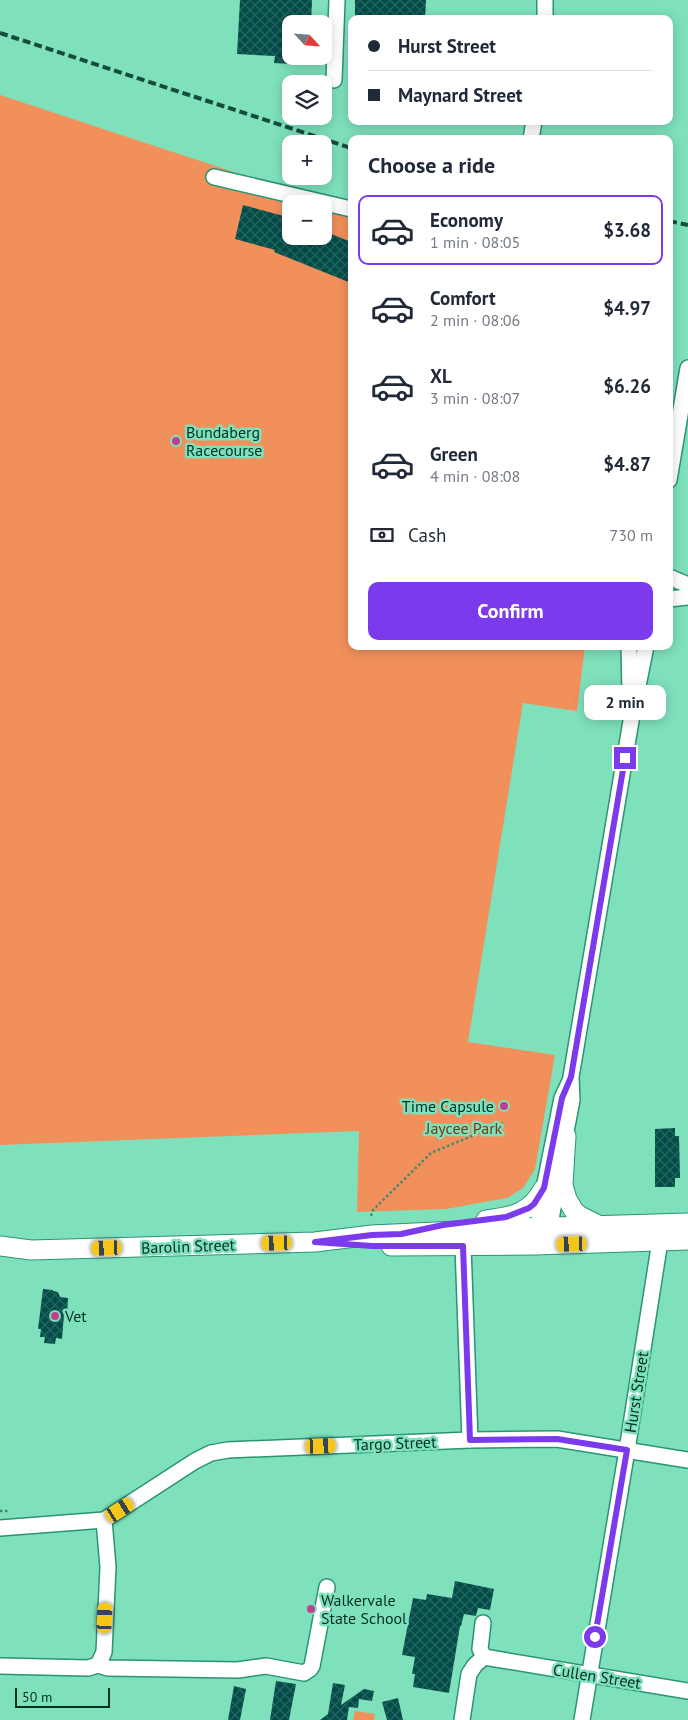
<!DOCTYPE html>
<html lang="en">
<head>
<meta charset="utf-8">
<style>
  :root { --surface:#fff; --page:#f6f6f7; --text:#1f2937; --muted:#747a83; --line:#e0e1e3; --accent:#7c3aed }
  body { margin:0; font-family:"PT Sans",sans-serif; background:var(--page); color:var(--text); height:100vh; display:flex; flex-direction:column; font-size:19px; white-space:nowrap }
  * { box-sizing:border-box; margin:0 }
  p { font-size:16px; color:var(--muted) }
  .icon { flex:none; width:28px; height:28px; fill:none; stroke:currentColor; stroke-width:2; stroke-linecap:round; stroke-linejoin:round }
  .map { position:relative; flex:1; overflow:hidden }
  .panel { position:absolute; left:348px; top:135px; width:325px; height:515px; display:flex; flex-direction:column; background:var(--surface); border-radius:10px; box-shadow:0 2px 12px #0003 }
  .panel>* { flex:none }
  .hud { position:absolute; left:348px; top:15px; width:325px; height:110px; border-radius:10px; box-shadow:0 2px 12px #0003; display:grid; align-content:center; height:110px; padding:0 20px; background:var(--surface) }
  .needle { width:32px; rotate:116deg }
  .controls { position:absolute; left:282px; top:15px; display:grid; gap:10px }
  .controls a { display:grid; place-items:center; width:50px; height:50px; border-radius:10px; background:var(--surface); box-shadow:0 2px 12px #0003; font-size:25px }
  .scale { position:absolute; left:15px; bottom:12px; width:95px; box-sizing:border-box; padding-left:5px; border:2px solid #023023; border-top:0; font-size:14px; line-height:18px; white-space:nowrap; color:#023023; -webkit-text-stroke:4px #7ee1bc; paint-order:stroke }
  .end { position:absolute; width:22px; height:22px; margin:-11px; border:6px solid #7c3aed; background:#fff; box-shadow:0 0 0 2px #fff }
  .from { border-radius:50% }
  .bubble { position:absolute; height:35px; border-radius:10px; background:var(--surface); box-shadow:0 2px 12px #0003; font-size:16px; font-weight:700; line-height:35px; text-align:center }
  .car { position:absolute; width:15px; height:30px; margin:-15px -8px; border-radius:6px; box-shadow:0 0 4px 1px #0007; background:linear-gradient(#f5c518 24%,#345 0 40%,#f5c518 0 76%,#345 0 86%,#f5c518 0) }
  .hud b { display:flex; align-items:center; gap:18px; height:48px; font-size:19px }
  .hud b+b { border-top:1px solid var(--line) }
  .hud i { width:12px; height:12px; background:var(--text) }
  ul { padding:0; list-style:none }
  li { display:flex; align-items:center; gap:15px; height:70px; margin:0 10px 8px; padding:0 10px; border:2px solid transparent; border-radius:10px }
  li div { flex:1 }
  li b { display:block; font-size:19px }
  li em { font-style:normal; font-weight:700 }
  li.on { border-color:var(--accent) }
  li>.icon { width:45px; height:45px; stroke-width:1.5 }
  h2 { padding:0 20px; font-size:22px; line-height:60px }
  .pay { display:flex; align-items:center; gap:12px; height:55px; padding:0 20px; font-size:19px }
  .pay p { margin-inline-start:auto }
  .action { display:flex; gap:10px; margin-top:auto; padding:10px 20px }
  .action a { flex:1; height:58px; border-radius:10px; background:var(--accent); color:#fff; font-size:20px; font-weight:700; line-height:58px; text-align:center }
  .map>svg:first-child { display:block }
  .park { fill:#f2905c; fill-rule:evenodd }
  .building { fill:url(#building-cross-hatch) }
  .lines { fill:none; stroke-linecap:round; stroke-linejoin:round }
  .minor-casing { stroke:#2a9473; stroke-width:18 }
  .major-casing { stroke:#2a9473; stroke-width:21 }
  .path { stroke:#418970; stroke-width:2.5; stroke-dasharray:2.5 2.5; stroke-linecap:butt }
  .minor { stroke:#fff; stroke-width:15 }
  .major { stroke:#fff; stroke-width:19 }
  .rail { stroke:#154c3b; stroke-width:4; stroke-dasharray:8 4; stroke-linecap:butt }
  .route { stroke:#7c3aed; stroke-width:6 }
  .poi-dot { fill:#bf408c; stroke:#7ee1bc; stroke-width:2 }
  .labels { text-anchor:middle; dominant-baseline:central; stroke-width:5; stroke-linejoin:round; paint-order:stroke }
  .poi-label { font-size:16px; fill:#023023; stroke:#7ee1bc; text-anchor:start }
  .park-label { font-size:16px; fill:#793812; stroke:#7ee1bc }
  .street-label { font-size:16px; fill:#023023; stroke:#7ee1bc }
</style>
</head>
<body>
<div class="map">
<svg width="688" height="1720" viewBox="0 0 688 1720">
  <defs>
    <pattern id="building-cross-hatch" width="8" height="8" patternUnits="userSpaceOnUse" patternTransform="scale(1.25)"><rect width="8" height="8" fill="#034d49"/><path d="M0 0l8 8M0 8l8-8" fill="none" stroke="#266460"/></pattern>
  </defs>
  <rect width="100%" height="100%" fill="#7ee1bc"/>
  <g class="park">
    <path d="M0,95L246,176L351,201V646H585L577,711L523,703L468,1042L555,1055L535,1169L523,1188L507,1198L446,1209L357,1212L359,1131L0,1145ZM291,204H324V236H291Z"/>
    <path d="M355,1711L375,1714L374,1720H353Z"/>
  </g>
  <g class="building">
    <path d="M240,0H312L311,24H291V64L274,63L275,56L237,54Z"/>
    <path d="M355,0H426L425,19H355Z"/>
    <path d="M243,205L291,218V236H324V231L351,242V283L274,252L275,250L235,239Z"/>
    <path d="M675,1128V1136H679L680,1178H675V1187H655V1129Z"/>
    <path d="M43,1289L53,1290V1291L58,1292L60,1297L68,1298L67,1315H64L62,1339L56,1338L55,1344L44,1343L45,1337H40L41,1329H38Z"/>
    <path d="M455,1581L494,1589L490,1610L478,1608L476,1616L464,1614L461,1626H460L449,1693L413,1687L415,1674H412L415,1657L402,1655L413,1598L426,1600L427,1594L452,1598Z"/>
    <path d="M276,1681L296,1684L289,1720H270Z"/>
    <path d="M333,1683L345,1685L341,1705L364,1689L374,1691L372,1701L359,1699L358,1708L349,1707L347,1720H320L328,1714Z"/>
    <path d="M234,1686L246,1689L240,1720H228Z"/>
    <path d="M398,1698L403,1720H387L382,1702Z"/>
  </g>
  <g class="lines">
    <g class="minor-casing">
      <g id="minor">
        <path d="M545,19V0"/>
        <path d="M334,80L337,0"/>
        <path d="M531,139L534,121"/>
        <path d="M214,177L351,209"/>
        <path d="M669,480L688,368"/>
        <path d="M669,577L688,585"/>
        <path d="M669,599L688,597"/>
        <path d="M629,646L630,694"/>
        <path d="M563,1147L572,1100L571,1077L631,721L646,646"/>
        <path d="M536,1238L544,1188L562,1098L570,1081"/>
        <path d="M548,1238L559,1172"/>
        <path d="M463,1246L470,1440"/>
        <path d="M0,1528L104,1520L195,1461L211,1453L228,1450L470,1440L557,1439L688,1460"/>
        <path d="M483,1623L480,1649L484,1657L688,1691"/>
        <path d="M98,1665L108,1668L238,1670L266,1666L304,1673L310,1669L312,1666L327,1587"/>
        <path d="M98,1665L104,1652L108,1567L104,1520"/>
        <path d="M0,1666L88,1668L98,1665"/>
        <path d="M462,1720L469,1674L475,1665L484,1657"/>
        <path d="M582,1720L627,1450L660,1241"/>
      </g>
    </g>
    <g class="major-casing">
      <g id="major">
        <path d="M566,1136L563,1185L567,1199L574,1211L580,1216L598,1225"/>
        <path d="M486,1220C512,1217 531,1213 544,1188"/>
        <path d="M0,1246L31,1250L315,1242L372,1235L520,1228L688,1223"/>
        <path d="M391,1246L535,1245L688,1240"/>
      </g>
    </g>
    <g class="path">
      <path d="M371,1216L373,1210L431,1153L503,1123"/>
      <path d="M0,1511H8"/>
    </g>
    <use href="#minor" class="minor"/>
    <use href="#major" class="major"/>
    <g class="rail">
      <path d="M0,33L351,148"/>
      <path d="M669,221L688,225"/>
    </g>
  </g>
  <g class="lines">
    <path class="route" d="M595,1637L627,1450L557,1439L470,1440L463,1246H372L315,1242L372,1235L401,1234L443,1225L506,1217L529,1208L534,1204L544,1188L562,1098L571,1077L625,758"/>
  </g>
  <g class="poi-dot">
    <circle cx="176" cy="441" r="5"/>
    <circle cx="504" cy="1106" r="5"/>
    <circle cx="55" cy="1316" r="5"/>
    <circle cx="311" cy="1609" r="5"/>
  </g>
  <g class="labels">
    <g class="poi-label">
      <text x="186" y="432">Bundaberg<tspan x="186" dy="18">Racecourse</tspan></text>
      <text x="494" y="1106" text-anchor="end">Time Capsule</text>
      <text x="65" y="1316">Vet</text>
      <text x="321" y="1600">Walkervale<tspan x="321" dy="18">State School</tspan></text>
    </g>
    <g class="park-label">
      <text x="464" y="1128">Jaycee Park</text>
    </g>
    <g class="street-label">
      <text transform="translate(188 1246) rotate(-2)">Barolin Street</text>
      <text transform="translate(636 1392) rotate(-81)">Hurst Street</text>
      <text transform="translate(395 1443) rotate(-2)">Targo Street</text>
      <text transform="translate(597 1676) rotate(9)">Cullen Street</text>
    </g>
  </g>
</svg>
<div class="controls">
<a><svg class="needle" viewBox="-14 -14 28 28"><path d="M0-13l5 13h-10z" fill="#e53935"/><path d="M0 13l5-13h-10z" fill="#747a83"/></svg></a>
<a><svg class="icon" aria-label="layers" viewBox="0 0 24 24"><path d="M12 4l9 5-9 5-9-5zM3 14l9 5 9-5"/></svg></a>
<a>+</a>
<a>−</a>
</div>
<div class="scale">50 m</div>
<i class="end from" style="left:595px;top:1637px"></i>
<i class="end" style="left:625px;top:758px"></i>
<div class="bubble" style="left:584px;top:685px;width:82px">2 min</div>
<i class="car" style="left:277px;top:1243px;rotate:268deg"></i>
<i class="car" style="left:572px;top:1244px;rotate:268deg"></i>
<i class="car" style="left:107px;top:1248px;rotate:268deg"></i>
<i class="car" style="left:321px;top:1446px;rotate:88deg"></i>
<i class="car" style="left:120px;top:1510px;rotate:57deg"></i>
<i class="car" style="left:105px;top:1618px;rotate:3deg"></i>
<div class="hud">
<b><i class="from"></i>Hurst Street</b>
<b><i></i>Maynard Street</b>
</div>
<section class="panel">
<h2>Choose a ride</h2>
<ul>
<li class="on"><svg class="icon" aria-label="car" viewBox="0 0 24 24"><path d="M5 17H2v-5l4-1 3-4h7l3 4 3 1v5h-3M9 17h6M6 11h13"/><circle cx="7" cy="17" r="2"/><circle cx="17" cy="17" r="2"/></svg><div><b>Economy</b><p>1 min · 08:05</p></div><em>$3.68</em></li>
<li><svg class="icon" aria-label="car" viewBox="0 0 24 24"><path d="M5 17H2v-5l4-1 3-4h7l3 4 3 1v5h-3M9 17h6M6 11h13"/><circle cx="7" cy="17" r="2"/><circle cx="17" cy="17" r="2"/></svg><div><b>Comfort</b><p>2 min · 08:06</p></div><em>$4.97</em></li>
<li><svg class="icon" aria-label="car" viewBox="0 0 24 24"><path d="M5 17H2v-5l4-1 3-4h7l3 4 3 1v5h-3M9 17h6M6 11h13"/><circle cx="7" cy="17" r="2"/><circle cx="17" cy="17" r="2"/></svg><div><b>XL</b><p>3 min · 08:07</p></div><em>$6.26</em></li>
<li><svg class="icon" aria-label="car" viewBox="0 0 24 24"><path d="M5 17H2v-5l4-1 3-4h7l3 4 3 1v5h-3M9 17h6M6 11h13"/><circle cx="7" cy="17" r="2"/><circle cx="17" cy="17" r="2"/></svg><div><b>Green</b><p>4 min · 08:08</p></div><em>$4.87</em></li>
</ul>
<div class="pay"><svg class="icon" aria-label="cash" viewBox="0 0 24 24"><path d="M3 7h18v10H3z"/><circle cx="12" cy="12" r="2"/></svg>Cash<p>730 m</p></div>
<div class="action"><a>Confirm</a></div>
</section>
</div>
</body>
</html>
